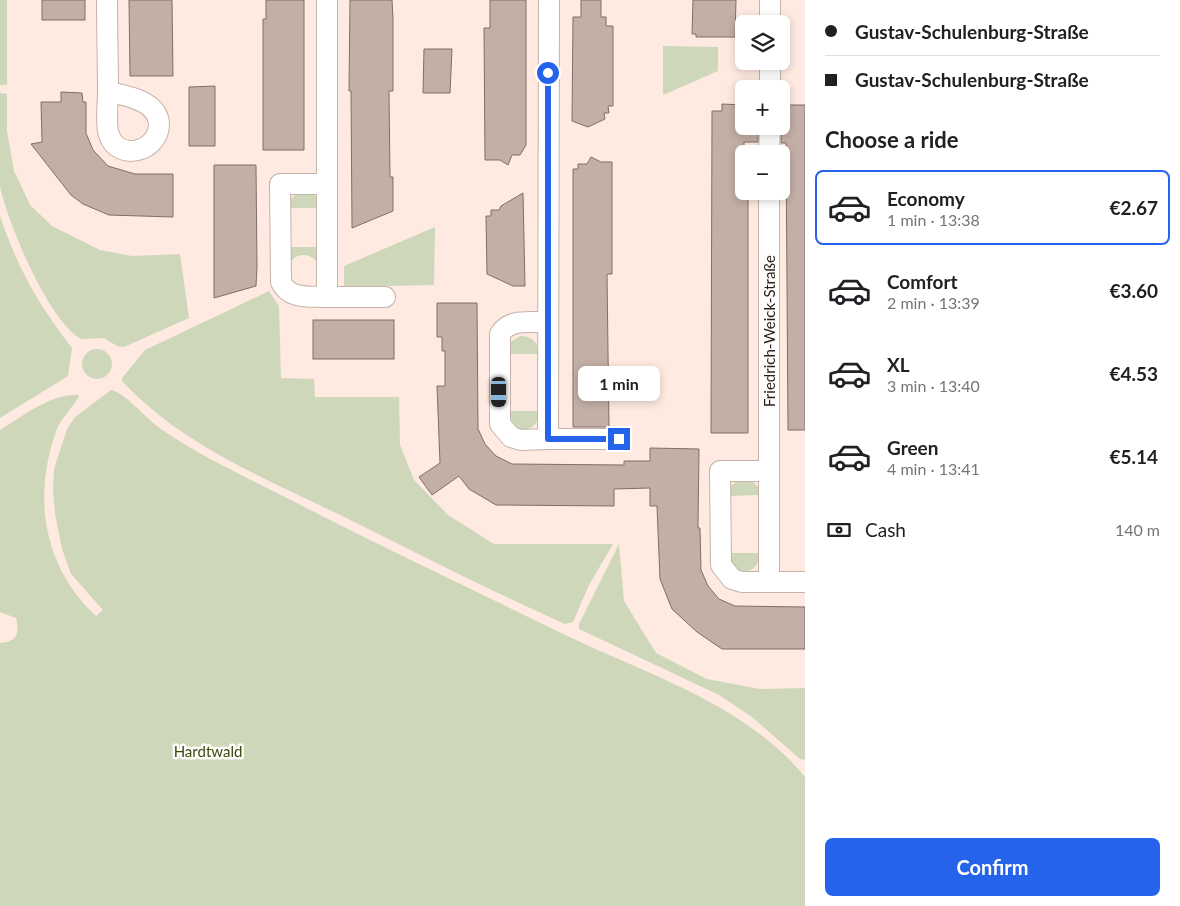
<!DOCTYPE html>
<html lang="en">
<head>
<meta charset="utf-8">
<style>
  :root { --surface:#fff; --page:#f2f2f2; --text:#202124; --muted:#757577; --line:#e0e0e0; --accent:#2563eb }
  body { margin:0; font-family:Lato,sans-serif; background:var(--page); color:var(--text); height:100vh; display:flex; flex-direction:column; font-size:19px; white-space:nowrap }
  * { box-sizing:border-box; margin:0 }
  p { font-size:16px; color:var(--muted) }
  .icon { flex:none; width:28px; height:28px; fill:none; stroke:currentColor; stroke-width:2; stroke-linecap:round; stroke-linejoin:round }
  .map { position:relative; flex:1; overflow:hidden }
  .panel { display:flex; flex-direction:column; background:var(--surface); width:375px }
  .panel>* { flex:none }
  .banner { display:grid; align-content:center; height:110px; padding:0 20px; background:var(--surface) }
  .buttons { position:absolute; left:735px; top:15px; display:grid; gap:10px }
  .buttons a { display:grid; place-items:center; width:55px; height:55px; border-radius:8px; background:var(--surface); box-shadow:0 2px 8px #0003; font-size:25px }
  .end { position:absolute; width:22px; height:22px; margin:-11px; border:6px solid #2563eb; background:#fff; box-shadow:0 0 0 2px #fff }
  .from { border-radius:50% }
  .bubble { position:absolute; height:35px; border-radius:8px; background:var(--surface); box-shadow:0 2px 8px #0003; font-size:16px; font-weight:700; line-height:35px; text-align:center }
  .car { position:absolute; width:15px; height:30px; margin:-15px -8px; border-radius:6px; box-shadow:0 0 4px 1px #0007; background:linear-gradient(#222 24%,#8ab4d8 0 40%,#222 0 76%,#8ab4d8 0 86%,#222 0) }
  .banner b { display:flex; align-items:center; gap:18px; height:48px; font-size:19px }
  .banner b+b { border-top:1px solid var(--line) }
  .banner i { width:12px; height:12px; background:var(--text) }
  ul { padding:0; list-style:none }
  li { display:flex; align-items:center; gap:15px; height:75px; margin:0 10px 8px; padding:0 10px; border:2px solid transparent; border-radius:8px }
  li div { flex:1 }
  li b { display:block; font-size:19px }
  li em { font-style:normal; font-weight:700 }
  li.current { border-color:var(--accent) }
  li>.icon { width:45px; height:45px; stroke-width:1.5 }
  h2 { padding:0 20px; font-size:22px; line-height:60px }
  .pay { display:flex; align-items:center; gap:12px; height:55px; padding:0 20px; font-size:19px }
  .pay p { margin-inline-start:auto }
  .cta { display:flex; gap:10px; margin-top:auto; padding:10px 20px }
  .cta a { flex:1; height:58px; border-radius:8px; background:var(--accent); color:#fff; font-size:20px; font-weight:700; line-height:58px; text-align:center }
  main { display:flex; flex:1; min-height:0 }
  .map>svg:first-child { display:block }
  .green { fill:#cfd7ba }
  .building { fill:#c2afa6; stroke:#806f67 }
  .lines { fill:none; stroke-linecap:round; stroke-linejoin:round }
  .street-casing { stroke:#c5b3a9; stroke-width:22 }
  .street { stroke:#fff; stroke-width:20 }
  .route { stroke:#2563eb; stroke-width:6 }
  .labels { text-anchor:middle; dominant-baseline:central; stroke-width:5; stroke-linejoin:round; paint-order:stroke }
  .street-label { font-size:15px; fill:#261f1c; stroke:#fffbf9 }
  .park-label { font-size:15px; fill:#3c470f; stroke:#fffbf9 }
</style>
</head>
<body>
<main>
<div class="map">
<svg width="805" height="906" viewBox="0 0 805 906">
  <rect width="100%" height="100%" fill="#feeae0"/>
  <g class="green">
    <rect x="0" y="0" width="7" height="85"/>
    <path d="M663,46L718,47V71L663,95Z"/>
    <path d="M0,93L7,94V131L14,171L30,205L52,226L100,250L132,256L180,254L189,318L124,347L117,346L104,338L81,339C47,319 9,225 0,187Z"/>
    <path d="M298,192L314,195L319,200L320,208H290V200Z"/>
    <path d="M0,216C18,269 38,304 72,348L68,376L0,418Z"/>
    <path d="M435,227L434,285L344,287V266Z"/>
    <path d="M290,247H320L317,262C310,253 295,252 290,264Z"/>
    <path d="M269,291L279,306L281,378L314,379L315,397H399L400,445L414,480L448,515L494,544H613L589,585L573,622L565,624C489,590 414,552 340,515C264,478 180,444 122,381V378L145,350Z"/>
    <path d="M520,336C532,336 538,342 539,354H507L509,343Z"/>
    <circle cx="97" cy="364" r="15"/>
    <path d="M111,390C126,393 147,420 161,429C198,455 240,474 281,495C378,545 477,592 576,640C655,677 748,707 805,777V906H0V643C17,642 20,633 16,618L0,612V430C23,416 51,393 79,395C79,400 61,418 57,429C32,496 43,567 96,616L103,610L71,574L62,549L55,514L53,490L54,469L67,429L75,417Z"/>
    <path d="M510,411H539C539,423 533,429 522,430L512,424Z"/>
    <path d="M750,479L759,488L760,495L727,496C731,481 736,481 750,479Z"/>
    <path d="M619,544L624,601L656,653L707,679L760,689L805,688V760L800,759L752,717L719,695L579,629V624Z"/>
    <path d="M730,553H759C760,564 754,571 742,572L733,565Z"/>
  </g>
  <g class="building">
    <rect x="42" y="0" width="43" height="20"/>
    <path d="M129,0H172L173,76H130Z"/>
    <path d="M266,0H304V150H263V19H266Z"/>
    <path d="M350,0H392L393,19V91H389L390,177H393V211L352,228L351,91H349Z"/>
    <path d="M490,0H526V145L520,155H512L508,165L500,160H485L484,28H490Z"/>
    <path d="M581,0H601V17H606V26H613V106H608L609,113H604L605,119L588,127L572,121L573,17H581Z"/>
    <path d="M693,0H736L735,37H696V34H692Z"/>
    <path d="M424,49H452L450,93H423Z"/>
    <path d="M215,86V146H189V87Z"/>
    <path d="M61,92L82,93L83,102H86V133L93,150L108,166L135,174H173V217L109,215L83,204L71,195L31,144L42,142L41,102H61Z"/>
    <path d="M722,104L744,105V126H758V142H744V191H748V433H711L712,111H722Z"/>
    <path d="M781,105H805V430H788L786,143H781Z"/>
    <path d="M591,157L601,162H612V274H607L609,427H573V169H578V164H587Z"/>
    <path d="M214,165H256L257,267L256,286L214,298Z"/>
    <path d="M523,193L525,286H513L487,274L486,216H491V210H499L501,206Z"/>
    <path d="M437,303H477L478,429L485,444L496,456L512,464L624,465V461H650V448L699,449L698,528H700L701,570L708,586L719,599L735,606L805,607V649H722L697,632L672,609L660,579L657,506H650V488L614,489V506L496,505L469,489L459,476L432,495L419,477L440,463L437,386H445V351H442V337H437Z"/>
    <rect x="313" y="320" width="81" height="39"/>
  </g>
  <g class="lines">
    <g class="street-casing">
      <g id="street">
        <path d="M107,0C107,31 108,62 108,92C108,105 105,123 109,135C118,162 159,152 159,124C158,101 126,95 108,92"/>
        <path d="M770,0V24"/>
        <path d="M770,61V89"/>
        <path d="M769,154L770,126"/>
        <path d="M327,184H280L281,282C289,300 311,296 327,297V0"/>
        <path d="M327,297H385"/>
        <path d="M547,322C530,323 510,318 500,334V424L511,437L521,440L548,439L549,0"/>
        <path d="M548,439H619"/>
        <path d="M769,471H720L721,565L732,579L742,582H769V191"/>
        <path d="M769,582H805"/>
      </g>
    </g>
    <use href="#street" class="street"/>
  </g>
  <g class="lines">
    <path class="route" d="M548,73V439H619"/>
  </g>
  <g class="labels">
    <g class="street-label">
      <text transform="translate(769 331) rotate(-90)">Friedrich-Weick-Straße</text>
    </g>
    <g class="park-label">
      <text x="208" y="751">Hardtwald</text>
    </g>
  </g>
</svg>
<div class="buttons">
<a><svg class="icon" aria-label="layers" viewBox="0 0 24 24"><path d="M12 4l9 5-9 5-9-5zM3 14l9 5 9-5"/></svg></a>
<a>+</a>
<a>−</a>
</div>
<i class="end from" style="left:548px;top:73px"></i>
<i class="end" style="left:619px;top:439px"></i>
<div class="bubble" style="left:578px;top:366px;width:82px">1 min</div>
<i class="car" style="left:499px;top:392px;rotate:180deg"></i>
</div>
<section class="panel">
<div class="banner">
<b><i class="from"></i>Gustav-Schulenburg-Straße</b>
<b><i></i>Gustav-Schulenburg-Straße</b>
</div>
<h2>Choose a ride</h2>
<ul>
<li class="current"><svg class="icon" aria-label="car" viewBox="0 0 24 24"><path d="M5 17H2v-5l4-1 3-4h7l3 4 3 1v5h-3M9 17h6M6 11h13"/><circle cx="7" cy="17" r="2"/><circle cx="17" cy="17" r="2"/></svg><div><b>Economy</b><p>1 min · 13:38</p></div><em>€2.67</em></li>
<li><svg class="icon" aria-label="car" viewBox="0 0 24 24"><path d="M5 17H2v-5l4-1 3-4h7l3 4 3 1v5h-3M9 17h6M6 11h13"/><circle cx="7" cy="17" r="2"/><circle cx="17" cy="17" r="2"/></svg><div><b>Comfort</b><p>2 min · 13:39</p></div><em>€3.60</em></li>
<li><svg class="icon" aria-label="car" viewBox="0 0 24 24"><path d="M5 17H2v-5l4-1 3-4h7l3 4 3 1v5h-3M9 17h6M6 11h13"/><circle cx="7" cy="17" r="2"/><circle cx="17" cy="17" r="2"/></svg><div><b>XL</b><p>3 min · 13:40</p></div><em>€4.53</em></li>
<li><svg class="icon" aria-label="car" viewBox="0 0 24 24"><path d="M5 17H2v-5l4-1 3-4h7l3 4 3 1v5h-3M9 17h6M6 11h13"/><circle cx="7" cy="17" r="2"/><circle cx="17" cy="17" r="2"/></svg><div><b>Green</b><p>4 min · 13:41</p></div><em>€5.14</em></li>
</ul>
<div class="pay"><svg class="icon" aria-label="cash" viewBox="0 0 24 24"><path d="M3 7h18v10H3z"/><circle cx="12" cy="12" r="2"/></svg>Cash<p>140 m</p></div>
<div class="cta"><a>Confirm</a></div>
</section>
</main>
</body>
</html>
